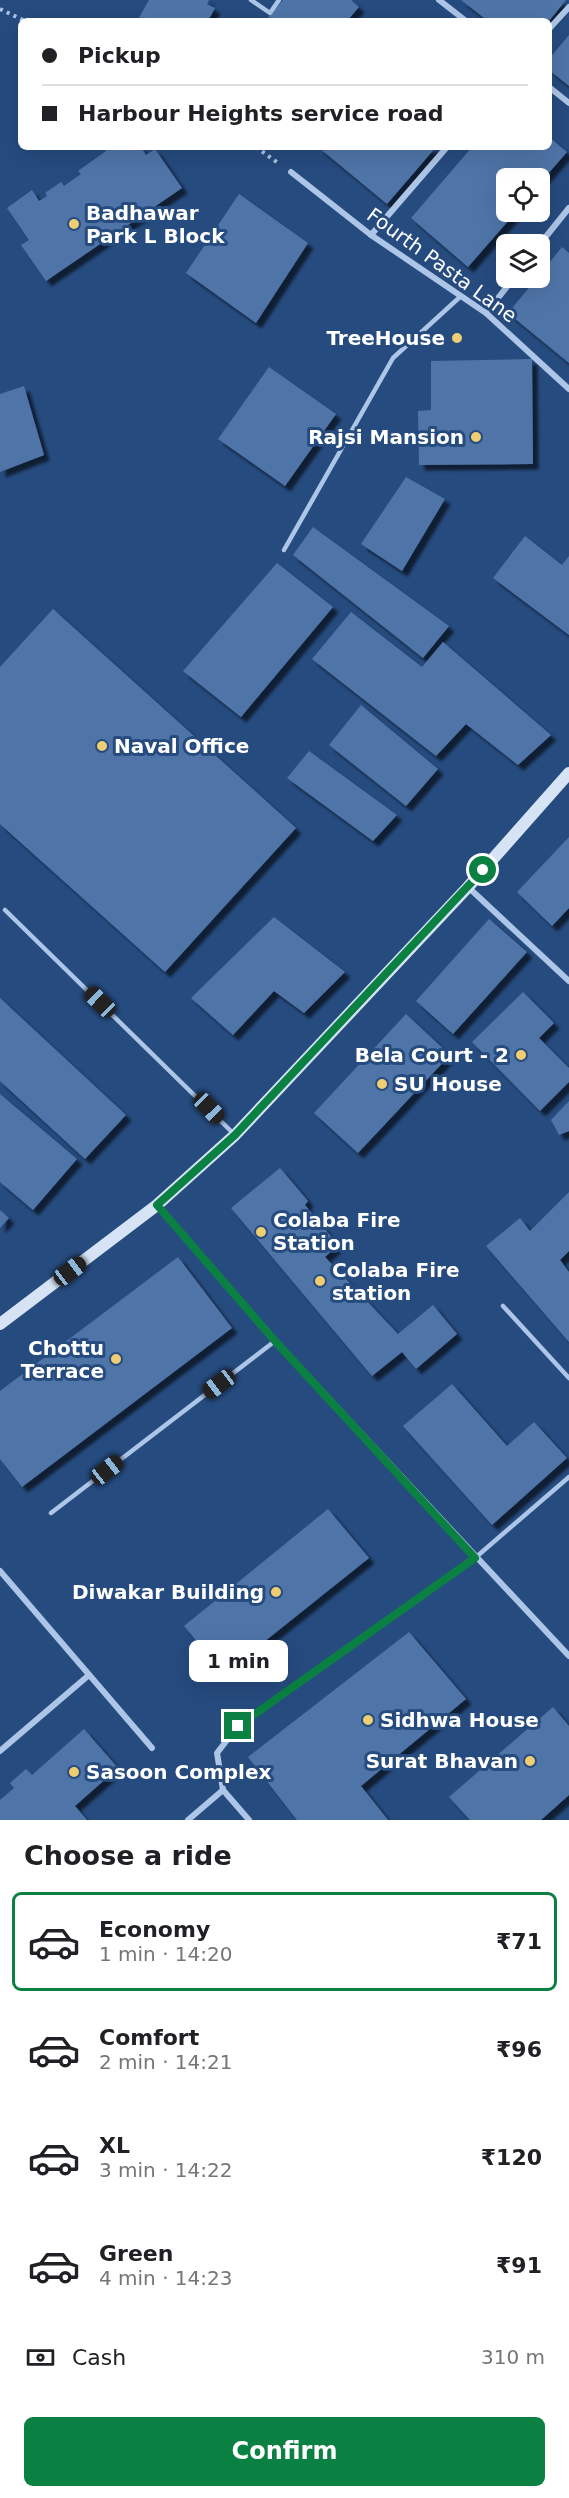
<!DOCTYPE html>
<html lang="en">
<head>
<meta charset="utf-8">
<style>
  :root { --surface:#fff; --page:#f2f2f2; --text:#202124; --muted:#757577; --line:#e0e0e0; --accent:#0b8043 }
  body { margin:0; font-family:"DejaVu Sans",sans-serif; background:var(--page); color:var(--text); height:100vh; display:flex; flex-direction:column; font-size:22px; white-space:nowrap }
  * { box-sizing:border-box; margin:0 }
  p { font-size:20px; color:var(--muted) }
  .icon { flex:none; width:33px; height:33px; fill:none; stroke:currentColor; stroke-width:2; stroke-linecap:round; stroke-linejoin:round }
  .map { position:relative; height:1820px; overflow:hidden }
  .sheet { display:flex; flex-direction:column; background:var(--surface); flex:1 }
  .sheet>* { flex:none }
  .guide { position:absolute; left:18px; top:18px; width:534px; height:132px; border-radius:9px; box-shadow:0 6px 24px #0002; display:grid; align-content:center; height:132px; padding:0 24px; background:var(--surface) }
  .tools { position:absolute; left:496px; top:168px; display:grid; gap:12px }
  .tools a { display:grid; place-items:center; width:54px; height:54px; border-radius:9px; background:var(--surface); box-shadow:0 6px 24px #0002; font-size:30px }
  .end { position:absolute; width:27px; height:27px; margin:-14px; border:8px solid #0b8043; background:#fff; box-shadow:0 0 0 3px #fff }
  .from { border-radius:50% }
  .bubble { position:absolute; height:42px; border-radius:9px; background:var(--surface); box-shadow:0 6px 24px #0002; font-size:20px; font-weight:800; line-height:42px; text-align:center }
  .car { position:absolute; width:18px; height:36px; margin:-18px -9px; border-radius:8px; box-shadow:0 0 4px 2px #0007; background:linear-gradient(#222 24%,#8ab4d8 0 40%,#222 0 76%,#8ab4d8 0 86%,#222 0) }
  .guide b { display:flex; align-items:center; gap:21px; height:57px; font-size:22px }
  .guide b+b { border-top:2px solid var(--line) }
  .guide i { width:15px; height:15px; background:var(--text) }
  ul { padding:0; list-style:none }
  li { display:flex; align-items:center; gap:18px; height:99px; margin:0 12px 9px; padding:0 12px; border:3px solid transparent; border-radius:9px }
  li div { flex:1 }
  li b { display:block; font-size:22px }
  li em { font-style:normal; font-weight:800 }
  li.current { border-color:var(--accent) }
  li>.icon { width:54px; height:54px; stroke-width:1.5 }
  h2 { padding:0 24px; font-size:27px; line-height:72px }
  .pay { display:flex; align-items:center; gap:15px; height:66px; padding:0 24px; font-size:22px }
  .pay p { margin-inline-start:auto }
  .cta { display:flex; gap:12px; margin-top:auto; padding:12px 24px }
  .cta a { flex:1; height:69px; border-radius:9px; background:var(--accent); color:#fff; font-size:24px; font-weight:800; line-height:69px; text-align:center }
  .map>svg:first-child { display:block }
  .building { fill:#4f75a8; filter:url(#shadow) }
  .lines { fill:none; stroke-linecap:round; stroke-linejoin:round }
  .path { stroke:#adc5e6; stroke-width:4; stroke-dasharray:3 4.5; stroke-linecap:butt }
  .service { stroke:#adc5e6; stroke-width:4.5 }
  .minor { stroke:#adc5e6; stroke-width:6 }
  .secondary { stroke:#d6e3f5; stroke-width:12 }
  .route { stroke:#0b8043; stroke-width:8 }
  .poi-dot { fill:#eecd73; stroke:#264b7f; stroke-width:2 }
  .labels { text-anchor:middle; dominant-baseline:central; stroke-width:6; stroke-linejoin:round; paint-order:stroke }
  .poi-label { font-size:20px; font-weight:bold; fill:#fff; stroke:#264b7f; text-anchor:start }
  .street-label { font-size:20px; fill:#fff; stroke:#264b7f }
</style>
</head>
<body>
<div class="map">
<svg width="569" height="1820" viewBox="0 0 569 1820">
  <defs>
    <filter id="shadow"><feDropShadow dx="5.5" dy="5.5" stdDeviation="1.5" flood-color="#0009"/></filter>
  </defs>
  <rect width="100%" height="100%" fill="#264b7f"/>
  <g class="building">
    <path d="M149,0H209L207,4L215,8L208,21H137Z"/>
    <path d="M283,0H351L359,7L347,21H265Z"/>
    <path d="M461,0H566L549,21H488Z"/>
    <path d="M569,35V86L549,70V59Z"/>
    <path d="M549,137L567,152L540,183V178H507V212H516L468,267L411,218L472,147H549Z"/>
    <path d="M103,147H141L146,155L155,149L182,188L46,281L21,245L29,240L7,208L32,190L39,201L47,196L45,193L61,182L64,186L81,174L78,171L106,151Z"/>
    <path d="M318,147H436L387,204Z"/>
    <path d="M239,194L308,243L256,323L186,273Z"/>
    <path d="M562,247L569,253V363L508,313L537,278H540V274Z"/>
    <path d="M532,359L533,464L419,465L418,411L431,410V361Z"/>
    <path d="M269,367L336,414L285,486L218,439Z"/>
    <path d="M24,386L44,455L0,472V394Z"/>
    <path d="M406,477L445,499L402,571L361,544Z"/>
    <path d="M313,527L449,626L423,658L293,555Z"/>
    <path d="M525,536L562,565L569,556V635L493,578Z"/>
    <path d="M277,563L333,607L241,717L183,671Z"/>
    <path d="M53,609L296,828L165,972L0,824V667Z"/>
    <path d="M351,612L422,667L443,642L551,735L518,765L466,724L436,756L312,659Z"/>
    <path d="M361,705L438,769L406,806L329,745Z"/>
    <path d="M309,751L397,815L373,841L287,778Z"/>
    <path d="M569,837V908L552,926L517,892Z"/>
    <path d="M274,917L345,972L304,1013L274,991L233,1035L191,998Z"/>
    <path d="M489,919L527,952L453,1034L416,1001Z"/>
    <path d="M523,992L554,1023L539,1038L569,1068V1082L540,1111L472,1042Z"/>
    <path d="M0,998L126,1115L85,1159L0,1081Z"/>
    <path d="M406,1014L450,1055L358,1153L314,1113Z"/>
    <path d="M0,1094L77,1159L33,1210L0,1182Z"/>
    <path d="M569,1101V1131L559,1135L551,1120Z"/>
    <path d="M280,1168L308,1201L305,1205L338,1245L325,1257L398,1334L433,1305L457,1334L416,1369L402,1352L372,1376L231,1208Z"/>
    <path d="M569,1192V1251L560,1260L569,1272V1342L486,1246L520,1218L530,1231Z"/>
    <path d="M0,1210L9,1218L0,1228Z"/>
    <path d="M178,1257L232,1328L22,1487L0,1459V1391Z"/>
    <path d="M452,1384L507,1446L534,1422L567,1458L492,1525L403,1426Z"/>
    <path d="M328,1509L369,1558L224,1674L184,1626Z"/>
    <path d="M409,1632L466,1699L361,1786L388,1820H297L248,1757Z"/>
    <path d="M553,1707L569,1726V1795L541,1820H470L449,1797Z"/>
    <path d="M84,1729L118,1768L75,1806L87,1820H0V1800L14,1788L10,1783L26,1769L32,1775Z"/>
  </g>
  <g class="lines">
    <g class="path">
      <path d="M0,9L25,21"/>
      <path d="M256,147L278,163"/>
    </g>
    <g class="service">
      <path d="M251,0L270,13L279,0"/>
      <path d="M284,550L393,358L461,296"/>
      <path d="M5,910L235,1135"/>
      <path d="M503,1306L569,1378"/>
      <path d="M51,1513L275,1341"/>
      <path d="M475,1558L569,1477"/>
    </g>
    <g class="minor">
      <path d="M439,0L466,21"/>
      <path d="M549,29L569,7"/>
      <path d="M549,87L569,103"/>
      <path d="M291,172L371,235L486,313L569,389"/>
      <path d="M371,235L447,147"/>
      <path d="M540,244L569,208"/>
      <path d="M486,313L514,278"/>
      <path d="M468,887L569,981"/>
      <path d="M157,1205L275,1341L569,1656"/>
      <path d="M0,1571L152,1748"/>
      <path d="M0,1751L89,1675"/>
      <path d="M188,1820L223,1790"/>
      <path d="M249,1820L223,1790L217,1753L238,1726L475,1558"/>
    </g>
    <path class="secondary" d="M0,1324L157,1205L235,1135L468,887L569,773"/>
  </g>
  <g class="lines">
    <path class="route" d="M238,1726L475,1558L275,1341L157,1205L235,1135L483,870"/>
  </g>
  <g class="poi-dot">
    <circle cx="74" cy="224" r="6"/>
    <circle cx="457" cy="338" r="6"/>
    <circle cx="476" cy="437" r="6"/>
    <circle cx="102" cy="746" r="6"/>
    <circle cx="521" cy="1055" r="6"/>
    <circle cx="382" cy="1084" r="6"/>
    <circle cx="261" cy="1232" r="6"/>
    <circle cx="320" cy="1281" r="6"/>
    <circle cx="116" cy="1359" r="6"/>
    <circle cx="276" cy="1592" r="6"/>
    <circle cx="368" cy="1720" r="6"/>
    <circle cx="530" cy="1761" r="6"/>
    <circle cx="74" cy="1772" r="6"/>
  </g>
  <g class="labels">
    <g class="poi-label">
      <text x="86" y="213">Badhawar<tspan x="86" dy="23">Park L Block</tspan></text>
      <text x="445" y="338" text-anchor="end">TreeHouse</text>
      <text x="464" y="437" text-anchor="end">Rajsi Mansion</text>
      <text x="114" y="746">Naval Office</text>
      <text x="509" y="1055" text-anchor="end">Bela Court - 2</text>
      <text x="394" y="1084">SU House</text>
      <text x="273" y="1220">Colaba Fire<tspan x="273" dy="23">Station</tspan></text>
      <text x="332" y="1270">Colaba Fire<tspan x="332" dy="23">station</tspan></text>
      <text x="104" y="1348" text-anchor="end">Chottu<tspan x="104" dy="23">Terrace</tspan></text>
      <text x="264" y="1592" text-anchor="end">Diwakar Building</text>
      <text x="380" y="1720">Sidhwa House</text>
      <text x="518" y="1761" text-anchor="end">Surat Bhavan</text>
      <text x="86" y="1772">Sasoon Complex</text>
    </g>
    <g class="street-label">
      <text transform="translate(442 265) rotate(36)">Fourth Pasta Lane</text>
    </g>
  </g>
</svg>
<div class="tools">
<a><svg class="icon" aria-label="locate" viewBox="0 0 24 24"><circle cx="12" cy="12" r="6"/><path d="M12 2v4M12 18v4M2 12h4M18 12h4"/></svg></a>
<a><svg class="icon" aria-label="layers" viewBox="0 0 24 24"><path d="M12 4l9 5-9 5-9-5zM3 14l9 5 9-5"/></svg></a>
</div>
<i class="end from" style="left:483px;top:870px"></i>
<i class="end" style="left:238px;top:1726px"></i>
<div class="bubble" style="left:189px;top:1640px;width:99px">1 min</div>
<i class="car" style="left:100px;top:1002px;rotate:314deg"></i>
<i class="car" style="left:209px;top:1108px;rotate:136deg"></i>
<i class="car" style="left:70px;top:1271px;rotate:53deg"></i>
<i class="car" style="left:219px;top:1384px;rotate:233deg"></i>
<i class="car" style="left:107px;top:1470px;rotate:52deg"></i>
<div class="guide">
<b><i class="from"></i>Pickup</b>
<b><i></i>Harbour Heights service road</b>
</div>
</div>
<section class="sheet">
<h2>Choose a ride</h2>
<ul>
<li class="current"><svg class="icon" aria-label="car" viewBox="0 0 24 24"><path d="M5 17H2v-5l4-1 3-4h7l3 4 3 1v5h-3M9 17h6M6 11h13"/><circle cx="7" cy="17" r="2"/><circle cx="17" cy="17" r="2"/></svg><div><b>Economy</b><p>1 min · 14:20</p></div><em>₹71</em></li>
<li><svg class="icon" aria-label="car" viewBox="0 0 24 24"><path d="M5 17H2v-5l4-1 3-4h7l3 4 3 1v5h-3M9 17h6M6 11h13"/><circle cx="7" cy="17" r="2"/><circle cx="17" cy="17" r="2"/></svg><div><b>Comfort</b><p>2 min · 14:21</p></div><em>₹96</em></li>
<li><svg class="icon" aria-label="car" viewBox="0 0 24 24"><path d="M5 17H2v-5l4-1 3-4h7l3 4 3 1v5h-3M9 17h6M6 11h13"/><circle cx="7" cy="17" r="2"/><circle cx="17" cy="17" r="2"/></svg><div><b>XL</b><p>3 min · 14:22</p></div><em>₹120</em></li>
<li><svg class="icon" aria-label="car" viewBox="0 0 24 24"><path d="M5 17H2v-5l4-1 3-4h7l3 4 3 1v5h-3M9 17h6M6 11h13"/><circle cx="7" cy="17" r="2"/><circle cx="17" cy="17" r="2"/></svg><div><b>Green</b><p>4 min · 14:23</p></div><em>₹91</em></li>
</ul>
<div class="pay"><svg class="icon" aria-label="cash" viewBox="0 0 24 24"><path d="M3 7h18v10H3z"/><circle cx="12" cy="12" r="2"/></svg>Cash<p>310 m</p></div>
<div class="cta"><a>Confirm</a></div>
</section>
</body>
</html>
